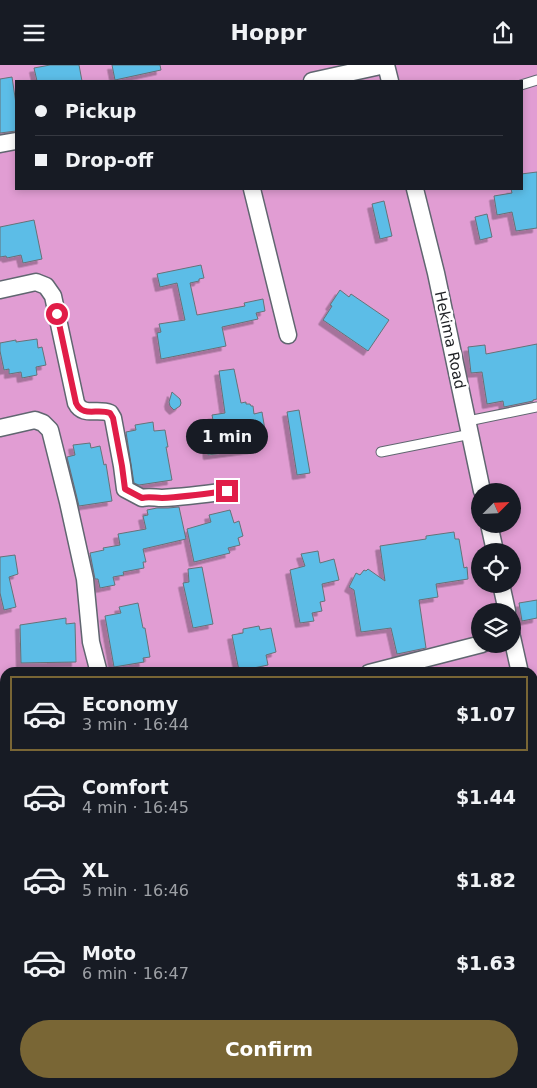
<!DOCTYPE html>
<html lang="en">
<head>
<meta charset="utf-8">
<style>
  :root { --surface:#171b24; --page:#242831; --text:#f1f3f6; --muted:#9ea1a6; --line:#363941; --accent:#796635 }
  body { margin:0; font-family:"DejaVu Sans",sans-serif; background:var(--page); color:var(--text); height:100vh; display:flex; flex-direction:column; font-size:19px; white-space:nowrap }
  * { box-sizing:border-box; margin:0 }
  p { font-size:16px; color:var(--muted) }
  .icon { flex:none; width:28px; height:28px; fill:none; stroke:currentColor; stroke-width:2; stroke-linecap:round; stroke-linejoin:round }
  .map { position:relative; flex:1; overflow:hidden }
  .sheet { position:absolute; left:0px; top:602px; width:538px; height:421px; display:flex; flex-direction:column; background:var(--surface); border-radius:15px 15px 0 0; box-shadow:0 2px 8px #0003 }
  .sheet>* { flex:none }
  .hud { position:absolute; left:15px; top:15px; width:508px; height:110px; border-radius:0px; box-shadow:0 2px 8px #0003; display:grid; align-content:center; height:110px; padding:0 20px; background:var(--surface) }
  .needle { width:32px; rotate:66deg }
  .fabs { position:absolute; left:471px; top:418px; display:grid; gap:10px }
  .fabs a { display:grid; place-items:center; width:50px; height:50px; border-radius:50%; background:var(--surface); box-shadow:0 2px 8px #0003; font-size:25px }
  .end { position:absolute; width:22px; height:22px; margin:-11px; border:6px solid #e11d48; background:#fff; box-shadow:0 0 0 2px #fff }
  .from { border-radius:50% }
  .bubble { position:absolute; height:35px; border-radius:18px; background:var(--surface); box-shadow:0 2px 8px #0003; font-size:16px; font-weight:800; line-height:35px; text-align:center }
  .hud b { display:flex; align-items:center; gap:18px; height:48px; font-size:19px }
  .hud b+b { border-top:1px solid var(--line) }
  .hud i { width:12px; height:12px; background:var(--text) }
  ul { padding:9px 0 0; list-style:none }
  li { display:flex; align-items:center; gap:15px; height:75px; margin:0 10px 8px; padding:0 10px; border:2px solid transparent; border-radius:0px }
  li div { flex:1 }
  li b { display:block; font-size:19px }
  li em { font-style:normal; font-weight:800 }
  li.on { border-color:var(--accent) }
  li>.icon { width:45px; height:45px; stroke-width:1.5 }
  .button { display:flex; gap:10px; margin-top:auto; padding:10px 20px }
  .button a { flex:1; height:58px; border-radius:30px; background:var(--accent); color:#fff; font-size:20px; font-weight:800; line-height:58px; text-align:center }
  header { display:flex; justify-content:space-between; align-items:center; height:65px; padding:0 20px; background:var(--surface); font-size:22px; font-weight:800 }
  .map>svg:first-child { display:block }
  .green { fill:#e19dd3; fill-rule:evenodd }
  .building { fill:#5cbde7; stroke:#667278; filter:url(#shadow) }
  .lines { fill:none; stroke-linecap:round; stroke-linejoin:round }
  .lane-casing { stroke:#606670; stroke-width:11 }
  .street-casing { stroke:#606670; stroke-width:19 }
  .lane { stroke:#fff; stroke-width:9 }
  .street { stroke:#fff; stroke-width:16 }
  .route { stroke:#e11d48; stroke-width:6 }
  .labels { text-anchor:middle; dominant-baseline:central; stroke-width:5; stroke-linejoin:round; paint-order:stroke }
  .street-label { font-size:15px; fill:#1f2125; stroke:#fff }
</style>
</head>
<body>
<header><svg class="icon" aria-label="menu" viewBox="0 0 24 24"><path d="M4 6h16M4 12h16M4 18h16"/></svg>Hoppr<svg class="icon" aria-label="share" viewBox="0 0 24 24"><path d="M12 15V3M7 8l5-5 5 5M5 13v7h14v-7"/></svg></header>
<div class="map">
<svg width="537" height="1023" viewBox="0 0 537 1023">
  <defs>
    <filter id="shadow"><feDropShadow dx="-4.5" dy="4.5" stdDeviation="0" flood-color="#0004"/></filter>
  </defs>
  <rect width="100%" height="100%" fill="#e3e9f5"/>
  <path class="green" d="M0,0H537V1023H0ZM16,16H521V124H16ZM480,426H512V459H480ZM480,486H512V519H480ZM480,546H512V579H480ZM5,608H532V1019H5Z"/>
  <g class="building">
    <path d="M50,0H79L82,16H37L34,3Z"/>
    <path d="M112,0H160L161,5L115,15Z"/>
    <path d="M12,12L16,39V66L0,68V14Z"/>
    <path d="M537,107V163L516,166L512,147L497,150L494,131L512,128L511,124H521V109Z"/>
    <path d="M384,136L392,171L380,174L372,139Z"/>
    <path d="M487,149L492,172L480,175L475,152Z"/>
    <path d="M34,155L42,194L23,198L21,190L7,193L6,191L0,192V162Z"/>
    <path d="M201,200L204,213L199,214V216L190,218L197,250L245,241L244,238L263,234L265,246L256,248L258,254L222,262L226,281L161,294L157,268L161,267L159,259L185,255L177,218L160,222L157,209Z"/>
    <path d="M340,225L349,232L351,229L389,255L368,286L323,255L332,241L330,240Z"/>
    <path d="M37,274L38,283L42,282L46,300L36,302L37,310L22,313L21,307L9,309V304L4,305L0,286V278L16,275V277Z"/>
    <path d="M537,279V334L533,335V336L504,342L503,336L487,339L482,307L471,308L468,282L485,280L486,289Z"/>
    <path d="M234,304L241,338L246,337V339H250L251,341H253L254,349L262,347L265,365L251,367L253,384L208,390L206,373L216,371L212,350L225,348L219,306Z"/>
    <path d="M172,327L180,334L181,338L180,341L174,345L170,341L169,337Z"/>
    <path d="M299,345L310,408L297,410L287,347Z"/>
    <path d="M153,357L154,366L165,365L168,382H166L172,415L139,420L134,418L126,367L136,365L135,360Z"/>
    <path d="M90,378L91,383L100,381L104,400L106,399L112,436L79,441L67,392L75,390L73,380Z"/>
    <path d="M179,442L186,474L143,484L146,497H143L144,503L123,507L124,510L113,512L115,520L100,523L98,514H95L90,488L104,485L103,483L120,480L118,469L146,464L143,451L148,450L147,445L157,443H168Z"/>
    <path d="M230,445L234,458L239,456L243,471L238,473L240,480L228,483L230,488L194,497L187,464L211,457L209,450Z"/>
    <path d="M454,467L455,474H459L464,503L467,502L468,514L436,519L438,532L419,535L426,583L397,589L391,563L361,567L354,525L349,522L356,508L360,510L364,505L366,506L368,504L385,516L380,481L426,474V471Z"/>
    <path d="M318,486L320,498L334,494L339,515L322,519L325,536L320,537L322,546L312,548L314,556L300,558L290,505L305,501L301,489Z"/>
    <path d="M15,490L18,509L9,512L16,542L4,545L0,528V492Z"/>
    <path d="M202,502L213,559L193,563L183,518L189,517L188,504Z"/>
    <path d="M537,535V553L522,556L519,538Z"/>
    <path d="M138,538L143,563H145L150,592L143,593L144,597L114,602L105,551L121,548L119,542Z"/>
    <path d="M66,553V559L75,558L76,597L21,598L20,560Z"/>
    <path d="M259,561L260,565L271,563L276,587L266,590L268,600L239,606L232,570L243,568V564Z"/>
  </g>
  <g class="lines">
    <g class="lane-casing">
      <g id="lane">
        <path d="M521,20L537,15"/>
        <path d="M468,356L537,342"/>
        <path d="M381,387L471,369"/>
      </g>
    </g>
    <g class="street-casing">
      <g id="street">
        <path d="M386,0L390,16"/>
        <path d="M312,16L385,0"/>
        <path d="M0,79L16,76"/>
        <path d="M252,124L288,270"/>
        <path d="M415,124L436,208L482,426"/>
        <path d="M0,225L36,217L46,221L53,231L76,338C83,352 97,343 110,348L113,353L122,401L125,424L142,433C149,431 155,433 162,433C184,432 206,429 227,426"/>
        <path d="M0,363L35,355L43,358L50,365L68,437L85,514L91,577L99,608"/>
        <path d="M489,459L495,486"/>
        <path d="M501,519L507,546"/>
        <path d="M512,572L520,608"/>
        <path d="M369,608L482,579"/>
        <path d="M532,672L537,694"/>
        <path d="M532,747L537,746"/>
        <path d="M0,859L5,858"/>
        <path d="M532,972L537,971"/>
        <path d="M240,1019L241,1023"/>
        <path d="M347,1023L363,1019"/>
      </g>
    </g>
    <use href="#lane" class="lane"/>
    <use href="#street" class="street"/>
  </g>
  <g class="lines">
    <path class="route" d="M57,249L76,338C83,353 97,343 110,348L113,353L122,401L125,424L142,433C149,431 155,433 162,433C184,432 205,429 227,426"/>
  </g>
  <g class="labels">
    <g class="street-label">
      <text transform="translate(450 275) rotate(78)">Hekima Road</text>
    </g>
  </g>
</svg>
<div class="fabs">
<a><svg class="needle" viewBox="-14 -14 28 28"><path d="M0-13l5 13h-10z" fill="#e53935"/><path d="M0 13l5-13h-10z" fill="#9ea1a6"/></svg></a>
<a><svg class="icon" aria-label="locate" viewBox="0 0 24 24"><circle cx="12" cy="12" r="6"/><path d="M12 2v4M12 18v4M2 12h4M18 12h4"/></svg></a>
<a><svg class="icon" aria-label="layers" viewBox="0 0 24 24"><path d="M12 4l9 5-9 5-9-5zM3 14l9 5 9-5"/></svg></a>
</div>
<i class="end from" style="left:57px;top:249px"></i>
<i class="end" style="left:227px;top:426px"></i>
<div class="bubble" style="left:186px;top:354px;width:82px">1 min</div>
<div class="hud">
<b><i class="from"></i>Pickup</b>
<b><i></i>Drop-off</b>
</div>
<section class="sheet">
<ul>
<li class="on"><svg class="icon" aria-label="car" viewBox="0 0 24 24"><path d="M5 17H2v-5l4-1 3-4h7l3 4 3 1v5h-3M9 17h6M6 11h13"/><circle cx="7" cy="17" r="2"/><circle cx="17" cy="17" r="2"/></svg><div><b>Economy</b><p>3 min · 16:44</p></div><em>$1.07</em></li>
<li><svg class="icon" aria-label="car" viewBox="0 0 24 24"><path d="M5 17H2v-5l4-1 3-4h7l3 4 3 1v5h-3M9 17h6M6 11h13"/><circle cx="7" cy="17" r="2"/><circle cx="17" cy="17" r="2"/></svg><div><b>Comfort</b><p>4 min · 16:45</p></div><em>$1.44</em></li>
<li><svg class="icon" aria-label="car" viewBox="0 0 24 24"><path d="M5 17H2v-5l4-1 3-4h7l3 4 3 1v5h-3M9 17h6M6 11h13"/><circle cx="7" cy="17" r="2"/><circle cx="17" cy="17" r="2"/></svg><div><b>XL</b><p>5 min · 16:46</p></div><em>$1.82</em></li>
<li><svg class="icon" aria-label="car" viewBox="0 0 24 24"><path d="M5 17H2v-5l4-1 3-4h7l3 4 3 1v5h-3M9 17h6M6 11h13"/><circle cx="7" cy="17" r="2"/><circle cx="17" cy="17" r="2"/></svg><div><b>Moto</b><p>6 min · 16:47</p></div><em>$1.63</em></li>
</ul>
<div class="button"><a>Confirm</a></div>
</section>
</div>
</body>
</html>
